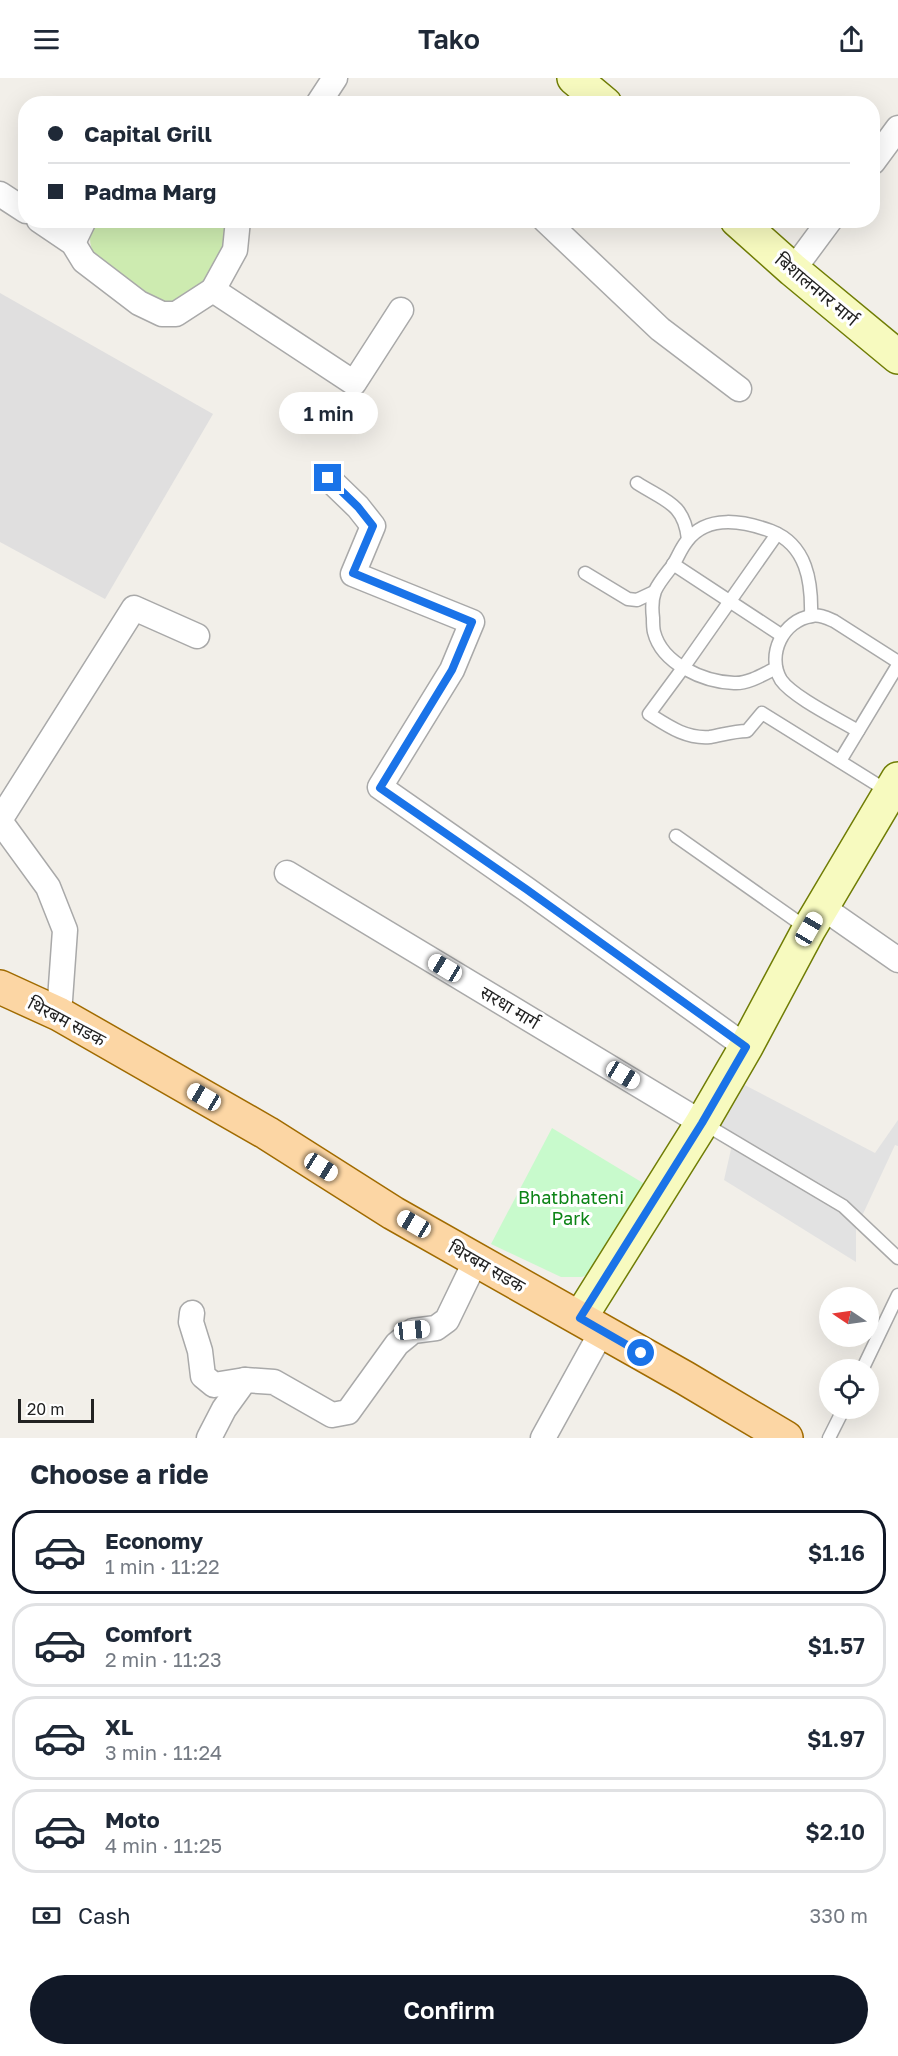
<!DOCTYPE html>
<html lang="en">
<head>
<meta charset="utf-8">
<style>
  :root { --surface:#fff; --page:#f2f2f3; --text:#1f2937; --muted:#747a83; --line:#e0e1e3; --accent:#111827 }
  body { margin:0; font-family:"Golos Text","Noto Sans Devanagari",sans-serif; background:var(--page); color:var(--text); height:100vh; display:flex; flex-direction:column; font-size:22px; white-space:nowrap }
  * { box-sizing:border-box; margin:0 }
  p { font-size:20px; color:var(--muted) }
  .icon { flex:none; width:33px; height:33px; fill:none; stroke:currentColor; stroke-width:2; stroke-linecap:round; stroke-linejoin:round }
  .map { position:relative; height:1360px; overflow:hidden }
  .panel { display:flex; flex-direction:column; background:var(--surface); flex:1 }
  .panel>* { flex:none }
  .hud { position:absolute; left:18px; top:18px; width:862px; height:132px; border-radius:24px; box-shadow:0 6px 24px #0002; display:grid; align-content:center; height:132px; padding:0 30px; background:var(--surface) }
  .needle { width:39px; rotate:283deg }
  .buttons { position:absolute; left:819px; top:1209px; display:grid; gap:12px }
  .buttons a { display:grid; place-items:center; width:60px; height:60px; border-radius:50%; background:var(--surface); box-shadow:0 6px 24px #0002; font-size:30px }
  .scale { position:absolute; left:18px; bottom:15px; width:76px; box-sizing:border-box; padding-left:6px; border:3px solid #222; border-top:0; font-size:16px; line-height:21px; white-space:nowrap; color:#222; -webkit-text-stroke:4px #fff; paint-order:stroke }
  .end { position:absolute; width:27px; height:27px; margin:-14px; border:8px solid #1a73e8; background:#fff; box-shadow:0 0 0 3px #fff }
  .from { border-radius:50% }
  .bubble { position:absolute; height:42px; border-radius:21px; background:var(--surface); box-shadow:0 6px 24px #0002; font-size:20px; font-weight:600; line-height:42px; text-align:center }
  .car { position:absolute; width:18px; height:36px; margin:-18px -9px; border-radius:8px; box-shadow:0 0 4px 2px #0007; background:linear-gradient(#fff 24%,#345 0 40%,#fff 0 76%,#345 0 86%,#fff 0) }
  .hud b { display:flex; align-items:center; gap:21px; height:57px; font-size:22px }
  .hud b+b { border-top:2px solid var(--line) }
  .hud i { width:15px; height:15px; background:var(--text) }
  ul { padding:0; list-style:none }
  li { display:flex; align-items:center; gap:18px; height:84px; margin:0 12px 9px; padding:0 18px; border:3px solid var(--line); border-radius:24px }
  li div { flex:1 }
  li b { display:block; font-size:22px }
  li em { font-style:normal; font-weight:600 }
  li.on { border-color:var(--accent) }
  li>.icon { width:54px; height:54px; stroke-width:1.5 }
  h2 { padding:0 30px; font-size:27px; line-height:72px }
  .pay { display:flex; align-items:center; gap:15px; height:66px; padding:0 30px; font-size:22px }
  .pay p { margin-inline-start:auto }
  .primary-button { display:flex; gap:12px; margin-top:auto; padding:12px 30px }
  .primary-button a { flex:1; height:69px; border-radius:36px; background:var(--accent); color:#fff; font-size:24px; font-weight:600; line-height:69px; text-align:center }
  header { display:flex; justify-content:space-between; align-items:center; height:78px; padding:0 30px; background:var(--surface); font-size:27px; font-weight:600 }
  .map>svg:first-child { display:block }
  .residential { fill:#e0dfdf }
  .grass { fill:#cdebb0 }
  .park { fill:#c8facc }
  .parking { fill:#e2e2e2 }
  .lines { fill:none; stroke-linecap:round; stroke-linejoin:round }
  .service-casing { stroke:#a9a9a9; stroke-width:15 }
  .minor-casing { stroke:#a9a9a9; stroke-width:27 }
  .secondary-casing { stroke:#707d05; stroke-width:36 }
  .primary-casing { stroke:#a06b00; stroke-width:36 }
  .service { stroke:#fff; stroke-width:12 }
  .minor { stroke:#fff; stroke-width:24 }
  .secondary { stroke:#f7fabf; stroke-width:33 }
  .primary { stroke:#fcd6a4; stroke-width:33 }
  .route { stroke:#1a73e8; stroke-width:8 }
  .labels { text-anchor:middle; dominant-baseline:central; stroke-width:6; stroke-linejoin:round; paint-order:stroke }
  .street-label { font-size:18px; fill:#222; stroke:#fff }
  .park-label { font-size:18px; fill:#0c8416; stroke:#fff }
</style>
</head>
<body>
<header><svg class="icon" aria-label="menu" viewBox="0 0 24 24"><path d="M4 6h16M4 12h16M4 18h16"/></svg>Tako<svg class="icon" aria-label="share" viewBox="0 0 24 24"><path d="M12 15V3M7 8l5-5 5 5M5 13v7h14v-7"/></svg></header>
<div class="map">
<svg width="898" height="1360" viewBox="0 0 898 1360">
  <rect width="100%" height="100%" fill="#f2efe9"/>
  <path class="residential" d="M0,215L213,336L105,521L0,464Z"/>
  <path class="grass" d="M229,142L232,160L211,198L191,217L175,226L161,225L150,220L96,179C88,166 88,155 96,143Z"/>
  <path class="park" d="M552,1050L648,1108L589,1196L582,1199H561L491,1166Z"/>
  <path class="parking" d="M737,1003L875,1075L898,1042V1068L895,1067L856,1151V1184L724,1102L732,1067L714,1052Z"/>
  <g class="lines">
    <g class="service-casing">
      <g id="service">
        <path d="M637,405C665,423 684,425 688,461"/>
        <path d="M777,456L683,590L649,636C668,648 686,661 710,659C722,657 734,653 747,653L762,635L889,714"/>
        <path d="M673,486L781,557"/>
        <path d="M585,495L628,521L637,522L654,514"/>
        <path d="M776,590C764,596 748,606 734,605C704,604 662,586 654,554C653,550 653,545 653,540C652,532 652,521 655,513C659,504 667,495 673,487C678,479 681,470 687,463C707,436 744,443 771,453C807,467 812,504 811,538"/>
        <path d="M858,653C838,641 793,619 781,602C766,577 783,542 812,538C819,536 827,540 834,543L898,584"/>
        <path d="M840,683L898,587"/>
        <path d="M676,758L808,851"/>
        <path d="M703,1045L843,1128L898,1180"/>
        <path d="M862,1292L898,1217"/>
        <path d="M829,1360L844,1330"/>
      </g>
    </g>
    <g class="minor-casing">
      <g id="minor">
        <path d="M318,26L335,0"/>
        <path d="M873,84L898,50"/>
        <path d="M0,116L26,133"/>
        <path d="M39,142L73,165L84,183L139,225L162,236H176L213,212L354,305L401,232"/>
        <path d="M545,142L660,251L739,311"/>
        <path d="M73,165L84,142"/>
        <path d="M793,192L830,142"/>
        <path d="M213,212L235,172L238,142"/>
        <path d="M328,400L358,429L373,448L353,496L472,544L452,592L380,709L526,811L746,969"/>
        <path d="M0,742L134,530L197,558"/>
        <path d="M0,743L48,809L65,852L59,936"/>
        <path d="M287,795L702,1045"/>
        <path d="M822,829L898,882"/>
        <path d="M192,1235L191,1244L200,1273L203,1298L214,1307L245,1302"/>
        <path d="M209,1360L224,1331L245,1302L274,1304L332,1337L348,1334L397,1266L413,1253L436,1250L447,1242L476,1182"/>
        <path d="M543,1360L602,1253"/>
      </g>
    </g>
    <g class="secondary-casing">
      <g id="secondary">
        <path d="M574,0L605,26"/>
        <path d="M737,142L793,192L898,279"/>
        <path d="M580,1240L702,1045L746,969L809,851L898,701"/>
      </g>
    </g>
    <g class="primary-casing">
      <path id="primary" d="M0,909L59,936L267,1055L393,1135L685,1300L786,1360"/>
    </g>
    <use href="#service" class="service"/>
    <use href="#minor" class="minor"/>
    <use href="#secondary" class="secondary"/>
    <use href="#primary" class="primary"/>
  </g>
  <g class="lines">
    <path class="route" d="M328,400L358,429L373,448L353,495L472,544L452,592L380,710L526,811L746,969L702,1045L580,1240L641,1275"/>
  </g>
  <g class="labels">
    <g class="street-label">
      <text transform="translate(817 211) rotate(40)">बिशालनगर मार्ग</text>
      <text transform="translate(510 929) rotate(31)">सरधा मार्ग</text>
      <text transform="translate(67 943) rotate(28)">थिरबम सडक</text>
      <text transform="translate(487 1188) rotate(30)">थिरबम सडक</text>
    </g>
    <g class="park-label">
      <text x="571" y="1119">Bhatbhateni<tspan x="571" dy="21">Park</tspan></text>
    </g>
  </g>
</svg>
<div class="buttons">
<a><svg class="needle" viewBox="-14 -14 28 28"><path d="M0-13l5 13h-10z" fill="#e53935"/><path d="M0 13l5-13h-10z" fill="#747a83"/></svg></a>
<a><svg class="icon" aria-label="locate" viewBox="0 0 24 24"><circle cx="12" cy="12" r="6"/><path d="M12 2v4M12 18v4M2 12h4M18 12h4"/></svg></a>
</div>
<div class="scale">20 m</div>
<i class="end from" style="left:641px;top:1275px"></i>
<i class="end" style="left:328px;top:400px"></i>
<div class="bubble" style="left:279px;top:314px;width:99px">1 min</div>
<i class="car" style="left:809px;top:851px;rotate:30deg"></i>
<i class="car" style="left:445px;top:890px;rotate:301deg"></i>
<i class="car" style="left:623px;top:997px;rotate:121deg"></i>
<i class="car" style="left:204px;top:1019px;rotate:300deg"></i>
<i class="car" style="left:321px;top:1089px;rotate:122deg"></i>
<i class="car" style="left:414px;top:1146px;rotate:300deg"></i>
<i class="car" style="left:412px;top:1252px;rotate:84deg"></i>
<div class="hud">
<b><i class="from"></i>Capital Grill</b>
<b><i></i>Padma Marg</b>
</div>
</div>
<section class="panel">
<h2>Choose a ride</h2>
<ul>
<li class="on"><svg class="icon" aria-label="car" viewBox="0 0 24 24"><path d="M5 17H2v-5l4-1 3-4h7l3 4 3 1v5h-3M9 17h6M6 11h13"/><circle cx="7" cy="17" r="2"/><circle cx="17" cy="17" r="2"/></svg><div><b>Economy</b><p>1 min · 11:22</p></div><em>$1.16</em></li>
<li><svg class="icon" aria-label="car" viewBox="0 0 24 24"><path d="M5 17H2v-5l4-1 3-4h7l3 4 3 1v5h-3M9 17h6M6 11h13"/><circle cx="7" cy="17" r="2"/><circle cx="17" cy="17" r="2"/></svg><div><b>Comfort</b><p>2 min · 11:23</p></div><em>$1.57</em></li>
<li><svg class="icon" aria-label="car" viewBox="0 0 24 24"><path d="M5 17H2v-5l4-1 3-4h7l3 4 3 1v5h-3M9 17h6M6 11h13"/><circle cx="7" cy="17" r="2"/><circle cx="17" cy="17" r="2"/></svg><div><b>XL</b><p>3 min · 11:24</p></div><em>$1.97</em></li>
<li><svg class="icon" aria-label="car" viewBox="0 0 24 24"><path d="M5 17H2v-5l4-1 3-4h7l3 4 3 1v5h-3M9 17h6M6 11h13"/><circle cx="7" cy="17" r="2"/><circle cx="17" cy="17" r="2"/></svg><div><b>Moto</b><p>4 min · 11:25</p></div><em>$2.10</em></li>
</ul>
<div class="pay"><svg class="icon" aria-label="cash" viewBox="0 0 24 24"><path d="M3 7h18v10H3z"/><circle cx="12" cy="12" r="2"/></svg>Cash<p>330 m</p></div>
<div class="primary-button"><a>Confirm</a></div>
</section>
</body>
</html>
